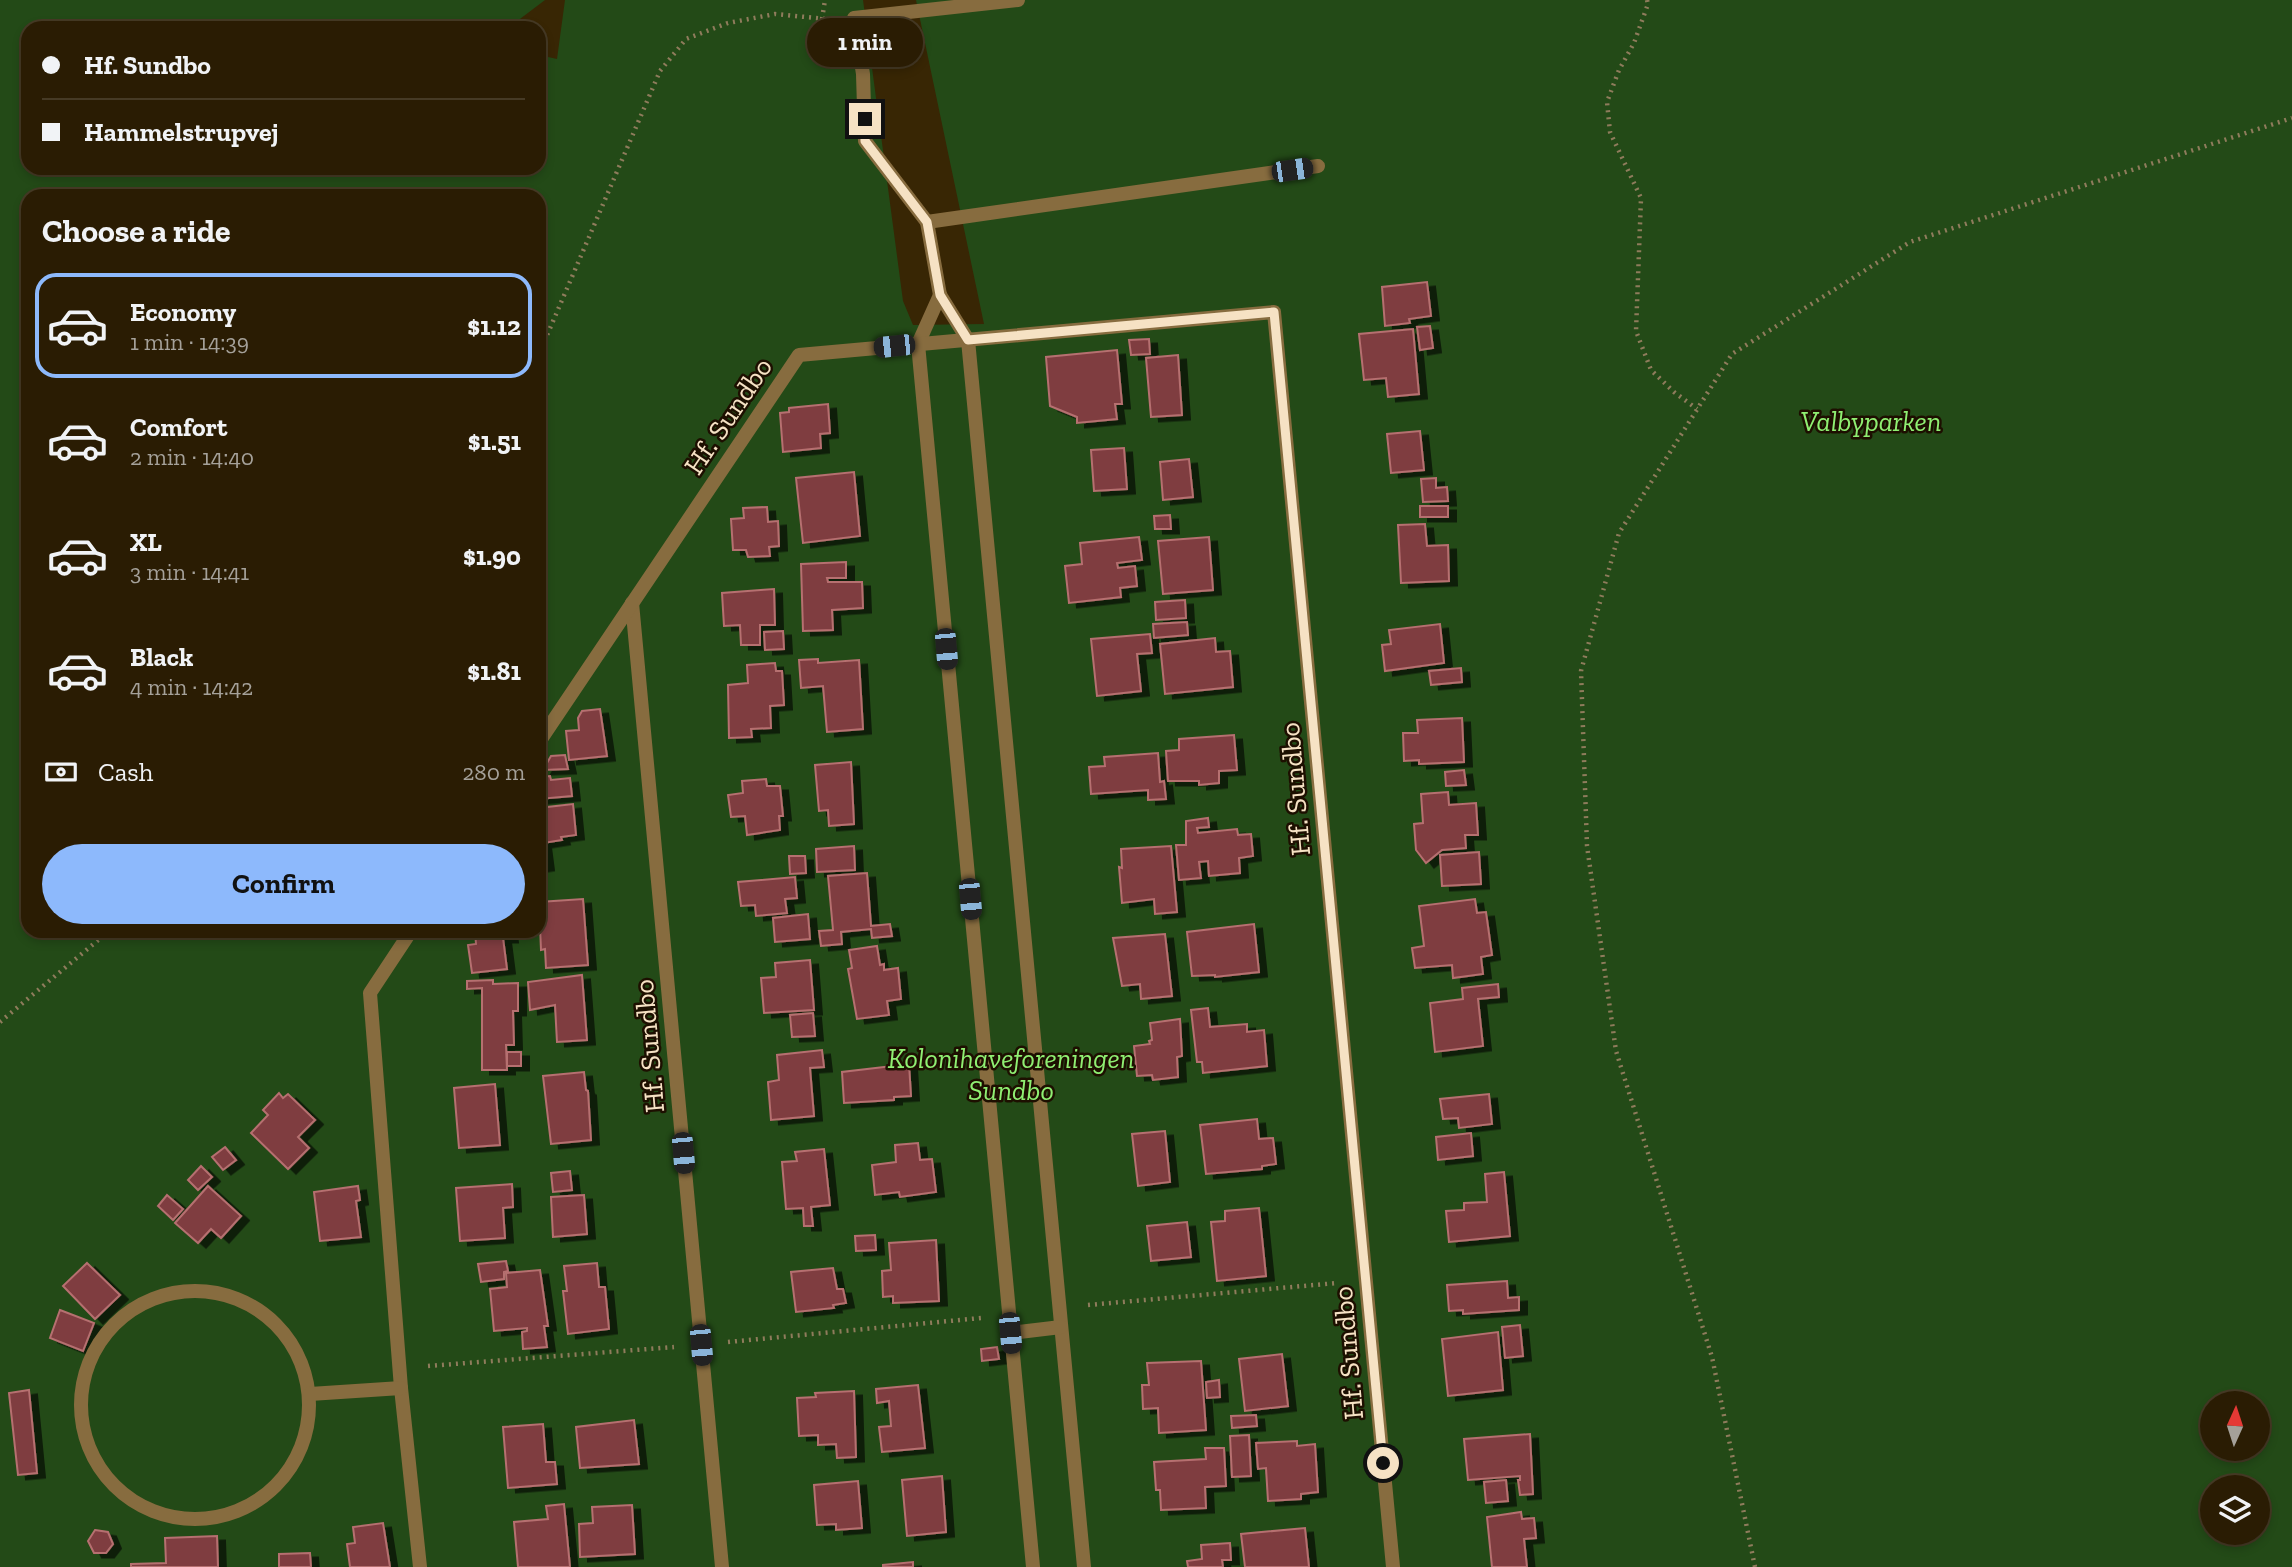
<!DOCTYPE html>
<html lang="en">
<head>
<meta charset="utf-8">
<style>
  :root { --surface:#2a1c03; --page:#362912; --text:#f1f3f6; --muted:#a5a19a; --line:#463a25; --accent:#8db9fc }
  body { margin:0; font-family:"Zilla Slab",serif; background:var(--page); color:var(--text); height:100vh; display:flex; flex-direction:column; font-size:26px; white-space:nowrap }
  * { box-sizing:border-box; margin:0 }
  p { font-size:23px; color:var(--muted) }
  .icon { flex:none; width:38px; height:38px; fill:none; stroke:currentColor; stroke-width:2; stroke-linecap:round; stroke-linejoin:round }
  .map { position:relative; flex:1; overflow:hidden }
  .side { position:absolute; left:21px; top:189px; width:525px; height:749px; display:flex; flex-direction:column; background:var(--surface); border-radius:21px; box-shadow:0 4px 10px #0003,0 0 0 2px var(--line) }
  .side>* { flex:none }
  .banner { position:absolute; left:21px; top:21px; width:525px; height:154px; border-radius:21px; box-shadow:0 4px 10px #0003,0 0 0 2px var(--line); display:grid; align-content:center; height:154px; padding:0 21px; background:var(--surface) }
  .needle { width:46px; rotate:3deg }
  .fabs { position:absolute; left:2200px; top:1391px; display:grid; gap:14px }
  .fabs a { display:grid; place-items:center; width:70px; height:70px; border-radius:50%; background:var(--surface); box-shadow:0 4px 10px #0003,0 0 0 2px var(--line); font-size:35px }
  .end { position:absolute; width:32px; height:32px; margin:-16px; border:9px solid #f6e2c4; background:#111; box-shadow:0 0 0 4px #111 }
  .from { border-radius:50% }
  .bubble { position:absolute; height:49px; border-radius:24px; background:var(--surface); box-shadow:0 4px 10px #0003,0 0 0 2px var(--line); font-size:23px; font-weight:800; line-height:49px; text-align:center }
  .car { position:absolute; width:21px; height:42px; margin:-21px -10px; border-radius:9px; box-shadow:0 0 5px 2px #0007; background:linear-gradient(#222 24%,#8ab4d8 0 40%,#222 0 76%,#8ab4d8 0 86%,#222 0) }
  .banner b { display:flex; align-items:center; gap:24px; height:66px; font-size:26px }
  .banner b+b { border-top:2px solid var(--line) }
  .banner i { width:18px; height:18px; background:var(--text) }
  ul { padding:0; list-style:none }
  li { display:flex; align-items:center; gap:21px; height:105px; margin:0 14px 10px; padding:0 7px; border:4px solid transparent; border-radius:21px }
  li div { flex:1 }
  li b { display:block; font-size:26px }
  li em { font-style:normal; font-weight:800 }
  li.on { border-color:var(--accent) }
  li>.icon { width:63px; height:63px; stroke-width:1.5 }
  h2 { padding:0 21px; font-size:32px; line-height:84px }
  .pay { display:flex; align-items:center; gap:18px; height:77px; padding:0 21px; font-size:26px }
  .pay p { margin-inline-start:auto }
  .action { display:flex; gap:14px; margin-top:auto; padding:14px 21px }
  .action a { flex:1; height:80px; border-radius:42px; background:var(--accent); color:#111; font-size:28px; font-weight:800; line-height:80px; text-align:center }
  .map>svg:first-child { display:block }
  .green { fill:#234a17; fill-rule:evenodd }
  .building { fill:#7f3d40; stroke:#b66f70; stroke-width:2; filter:url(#shadow) }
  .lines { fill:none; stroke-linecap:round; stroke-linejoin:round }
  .path { stroke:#8f7c5c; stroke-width:4.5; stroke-dasharray:2 5; stroke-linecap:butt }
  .lane { stroke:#876c3f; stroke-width:14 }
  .street { stroke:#876c3f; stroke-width:14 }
  .route { stroke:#f6e2c4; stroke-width:9 }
  .labels { text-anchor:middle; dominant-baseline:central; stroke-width:5; stroke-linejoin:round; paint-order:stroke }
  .street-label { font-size:28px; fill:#f6e2c4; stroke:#1d0f00 }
  .park-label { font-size:28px; font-style:italic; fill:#8fef72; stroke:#1d0f00 }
</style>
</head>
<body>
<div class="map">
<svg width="2292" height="1567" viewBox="0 0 2292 1567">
  <defs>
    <filter id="shadow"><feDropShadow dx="8" dy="4.5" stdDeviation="0" flood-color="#0009"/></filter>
  </defs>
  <rect width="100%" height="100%" fill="#382604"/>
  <path class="green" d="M0,0H545L508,28H28V168H539V55L557,59L565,0H863L903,301L913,325L984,324L916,0H2292V1567H0ZM28,196H539V931H28ZM2212,1404H2258V1449H2212ZM2212,1488H2258V1533H2212Z"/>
  <g class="building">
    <path d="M1427,282L1431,316L1409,319L1410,323L1385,326L1382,287Z"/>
    <path d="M1430,326L1433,348L1420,350L1417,327Z"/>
    <path d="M1413,329L1419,394L1388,397L1386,378L1364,380L1359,334Z"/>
    <path d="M1149,339L1150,354L1131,355L1129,340Z"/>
    <path d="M1117,350L1122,404H1115L1117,419L1077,423V417L1050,406L1046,357Z"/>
    <path d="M1178,355L1182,415L1151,417L1146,358Z"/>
    <path d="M828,404L830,433L820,434L821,448L783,452L780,413L789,412V408Z"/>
    <path d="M1420,431L1424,470L1391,473L1387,434Z"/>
    <path d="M1124,448L1127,489L1094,491L1091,450Z"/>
    <path d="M1189,459L1193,497L1163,500L1160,462Z"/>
    <path d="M854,472L860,536L803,543L796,478Z"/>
    <path d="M1436,478V488L1447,487L1448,501L1423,502L1421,479Z"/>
    <rect x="1420" y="506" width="28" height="11"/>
    <path d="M767,507L768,522L778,521L779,546L769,547L770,556L748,557L746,550H733L731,519L744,518L743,508Z"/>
    <path d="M1170,515L1171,529H1155L1154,516Z"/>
    <path d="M1425,524L1427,546L1448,545L1449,581L1401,583L1398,525Z"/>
    <path d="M1139,537L1142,560L1117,563L1118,568L1135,566L1137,586L1120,588L1121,597L1069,603L1065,566L1082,564L1080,543Z"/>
    <path d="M1209,537L1213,590L1163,594L1158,541Z"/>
    <path d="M846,562V578H827L828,582H862L863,608L832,610L833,630L803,631L801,564Z"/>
    <path d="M774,589L775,625H760V645H741L740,625L724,626L722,593Z"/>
    <path d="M1185,600L1186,618L1156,620L1155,602Z"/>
    <path d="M1187,622L1188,635L1154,638L1153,624Z"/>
    <path d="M1440,624L1444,663L1385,671L1382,645L1391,644L1389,630Z"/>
    <path d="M783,631L784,649L765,650L764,632Z"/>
    <path d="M1150,634L1152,653L1137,654L1141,691L1097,696L1091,639Z"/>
    <path d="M1215,638L1216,652L1230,651L1233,687L1165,694L1160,644Z"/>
    <path d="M818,659V663L859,660L863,729L827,732L823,686L801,688L799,660Z"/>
    <path d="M775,663L776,671H782L784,705L770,706L771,728L751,729L752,737L729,738L728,685L748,683L747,665Z"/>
    <path d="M1461,668L1462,682L1431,685L1429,671Z"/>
    <path d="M600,709L607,756L569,760L566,731L579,730L578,718L582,711Z"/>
    <path d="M1462,718L1464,762L1419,764V760L1404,761L1403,733H1418L1417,720Z"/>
    <path d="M1234,735L1237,770L1219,771V783L1199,785V781H1168L1166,751L1179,750V739Z"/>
    <path d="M1158,753L1160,782L1164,781L1166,799L1148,800V790L1091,794L1089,767L1105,766L1104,757Z"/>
    <path d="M565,755L568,769L543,770L551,756Z"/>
    <path d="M851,762L854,824L829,826L828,810L819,811L815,765Z"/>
    <path d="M1464,770L1466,785L1446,786L1445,772Z"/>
    <path d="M550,776L551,780L570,778L572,796L539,799V777Z"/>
    <path d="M766,779L767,786H780L783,816H779L780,830L747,835L745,816L731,817L728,795L743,793L742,781Z"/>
    <path d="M1448,792L1449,805L1476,803L1478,835H1465L1466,848L1442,850L1426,863L1416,850L1414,824L1423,823L1421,794Z"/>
    <path d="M573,804L576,835L561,837L562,840L543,843L546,866L539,867V808Z"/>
    <path d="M1208,818L1209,827L1197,828L1198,833L1237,829L1238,835L1251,834L1253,856L1239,858L1240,873L1209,876L1208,861L1199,862L1201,878L1179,880L1176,845H1186V821Z"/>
    <path d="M854,846L855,870L817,872L816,849Z"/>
    <path d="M1171,846L1177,912L1155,914L1154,899L1122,903L1119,867L1122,868L1121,849Z"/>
    <path d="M1479,852L1481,884L1442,886L1440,855Z"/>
    <path d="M789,856H805L806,873L790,874Z"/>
    <path d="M867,873L871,926L890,924L892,936L872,938L871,929L841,932L842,944L821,946L819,931L833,930L828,876Z"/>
    <path d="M795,877L797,898L785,899L787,913L756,916L755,905L741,906L738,882Z"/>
    <path d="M583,899L588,965L546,968L545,949L541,950L539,902Z"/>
    <path d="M1475,899L1477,913L1486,912L1492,955L1481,957L1483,974L1453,978L1452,965L1415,968L1412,948L1424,946L1419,906Z"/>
    <path d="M808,914L810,939L775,942L773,918Z"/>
    <path d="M1254,924L1259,972L1215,977V975L1192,976L1187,932Z"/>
    <path d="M475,931H509L510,938H503L507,969L472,973L468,945L476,944Z"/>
    <path d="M1165,934L1172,996L1141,999L1140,984L1122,986L1113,938Z"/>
    <path d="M877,946L880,965L884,964V970L898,968L901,999L887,1001L889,1015L857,1019L848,969L852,968L849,950Z"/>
    <path d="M810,960L814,1010L764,1013L761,978L776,977L775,963Z"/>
    <path d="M582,975L587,1040L557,1042L555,1005L530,1010L528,982Z"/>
    <path d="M493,980V984L518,983V1011H513L514,1045H506L507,1070H482V988L467,989V981Z"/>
    <path d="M1498,984L1499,997L1478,999L1483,1046L1435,1052L1430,1003L1463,999L1462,988Z"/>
    <path d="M1208,1008L1210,1027L1247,1024V1032L1264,1030L1267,1066L1203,1073L1202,1062H1197L1191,1010Z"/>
    <path d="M813,1013L815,1036L792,1037L790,1015Z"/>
    <path d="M1180,1019L1182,1056L1177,1057L1178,1077L1153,1080L1152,1075L1137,1076L1134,1046L1150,1044L1149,1041L1152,1040L1150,1023Z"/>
    <path d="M822,1050L824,1067L810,1068L814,1116L771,1120L768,1082L779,1080L777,1055Z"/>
    <rect x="507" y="1052" width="14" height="14"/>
    <path d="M909,1064L911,1096L894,1097V1100L844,1103L842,1072Z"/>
    <path d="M584,1072L586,1090L588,1091L591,1140L551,1144L543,1076Z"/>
    <path d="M495,1084L500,1145L459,1148L454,1088Z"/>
    <path d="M279,1093L283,1098L288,1094L315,1120L298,1137L309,1148L288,1169L251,1133L268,1115L263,1110Z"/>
    <path d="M1489,1094L1492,1124L1459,1128L1458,1118L1443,1119L1440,1099Z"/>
    <path d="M1257,1119L1259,1139L1273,1138L1276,1164L1262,1166V1169L1206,1174L1200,1125Z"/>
    <path d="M1165,1131L1170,1182L1138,1186L1132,1134Z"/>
    <path d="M1471,1133L1473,1156L1438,1160L1436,1137Z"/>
    <path d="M918,1143L920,1160L932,1159L936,1192L900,1197L899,1192L875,1195L872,1165L896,1162L895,1145Z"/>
    <path d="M225,1147L236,1160L223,1170L212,1157Z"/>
    <path d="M824,1149L830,1205L811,1207L813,1226H804L803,1208L786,1209L782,1162L797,1161L795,1152Z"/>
    <path d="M201,1166L212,1177L198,1190L188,1180Z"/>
    <path d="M570,1171L572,1190L553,1192L551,1173Z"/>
    <path d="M1504,1172L1510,1236L1449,1242L1446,1211L1464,1210V1203L1487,1202L1485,1174Z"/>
    <path d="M512,1184L513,1207L503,1208L505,1238L460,1241L456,1188Z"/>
    <path d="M208,1186L241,1216L221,1238L211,1229L198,1243L175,1223Z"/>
    <path d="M358,1186L360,1200L356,1201L361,1237L320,1241L314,1192Z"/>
    <path d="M167,1195L183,1209L173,1220L158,1206Z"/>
    <path d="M584,1195L587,1234L553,1237L551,1197Z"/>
    <path d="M1259,1208L1266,1276L1217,1281L1211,1222L1225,1221V1211Z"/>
    <path d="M1187,1222L1191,1257L1151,1261L1147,1226Z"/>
    <path d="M875,1235L876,1250L856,1251L855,1236Z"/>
    <path d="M936,1240L939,1301L893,1303V1296L883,1297L882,1271L891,1270L889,1243Z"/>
    <path d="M506,1261L508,1271L504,1272V1279L481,1282L478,1264Z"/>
    <path d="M87,1263L120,1295L95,1319L63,1286Z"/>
    <path d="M597,1263L599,1287H605L609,1329L568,1334L563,1291H567L564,1266Z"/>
    <path d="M833,1268L837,1289H843L846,1303L833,1305L834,1308L796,1312L791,1272Z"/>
    <path d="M540,1270L548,1326H544L547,1347L523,1349L522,1332L527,1331V1328L494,1331L490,1289L507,1287L506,1273Z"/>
    <path d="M1507,1281L1508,1298L1519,1297V1310L1463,1314V1310L1449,1311L1447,1285Z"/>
    <path d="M60,1310L94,1323L83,1351L50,1338Z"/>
    <path d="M1520,1325L1523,1356L1505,1358L1502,1327Z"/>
    <path d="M1498,1332L1503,1390L1448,1396L1442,1339Z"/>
    <path d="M997,1347L999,1359L982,1361L981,1349Z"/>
    <path d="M1282,1354L1288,1406L1245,1411L1239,1359Z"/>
    <path d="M1201,1361L1206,1430L1159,1433L1158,1408L1143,1409L1142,1385H1149L1147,1363Z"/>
    <path d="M1219,1380L1220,1397L1207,1398L1206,1382Z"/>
    <path d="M918,1385L925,1448L882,1452L879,1427L891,1426L889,1401L877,1403L876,1389Z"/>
    <path d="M29,1390L37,1473L18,1475L9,1393Z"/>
    <path d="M854,1391L856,1457L837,1458L836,1444L818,1445V1435L799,1436L797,1398L816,1397L815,1393Z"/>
    <path d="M1256,1415L1257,1426L1232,1428L1231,1416Z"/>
    <path d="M634,1420L639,1464L580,1468L576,1427Z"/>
    <path d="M543,1424L546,1462H555L557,1484L508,1488L503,1427Z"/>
    <path d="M1530,1434L1533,1494L1520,1495L1518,1480H1520V1476L1468,1480L1464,1439Z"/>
    <path d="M1249,1435L1251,1476L1232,1477L1230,1436Z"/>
    <path d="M1297,1441V1446L1315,1444L1318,1492L1301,1494V1499L1268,1501L1266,1468L1258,1469L1256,1443Z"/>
    <path d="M1205,1448H1224L1226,1486L1205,1487L1206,1508L1161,1510L1160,1490H1156L1154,1462L1206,1459Z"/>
    <path d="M942,1476L946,1532L907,1536L902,1480Z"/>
    <path d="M1506,1480L1508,1501L1486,1503L1484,1482Z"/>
    <path d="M858,1481L862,1528L836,1530V1524L817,1525L814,1485Z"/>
    <path d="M564,1504L570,1567H518L514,1522L548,1519L546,1506Z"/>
    <path d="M632,1505L635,1554L580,1557L579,1524L593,1523L592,1507Z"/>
    <path d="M1521,1512L1522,1519L1534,1518L1536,1538L1524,1539L1527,1567H1492L1487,1517Z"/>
    <path d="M383,1523L390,1567H350L347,1544L355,1543L353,1527Z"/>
    <path d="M1305,1528L1309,1567H1245L1241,1534Z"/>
    <path d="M95,1530L108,1532L113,1544L106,1553H94L88,1541Z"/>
    <path d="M217,1536L218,1567H131V1564L166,1563L165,1538Z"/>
    <path d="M1230,1543L1231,1560H1222L1223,1567H1188L1187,1561L1202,1559L1201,1545Z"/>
    <path d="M310,1553L311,1567H279V1554Z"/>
    <path d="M913,1562V1567H883V1565Z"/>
  </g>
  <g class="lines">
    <g class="path">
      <path d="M1647,0L1648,4L1634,43L1619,70L1607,102L1610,132L1641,198L1636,331L1651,370L1674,392L1697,409"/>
      <path d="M822,19L825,0"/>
      <path d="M539,354L660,71L686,39L728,23L775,14L826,19"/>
      <path d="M0,1022L109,931"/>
      <path d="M1088,1305L1337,1283"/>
      <path d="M728,1342L981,1318"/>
      <path d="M428,1366L674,1347"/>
      <path d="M1755,1567L1712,1357L1616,1051L1587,846L1581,671L1619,533L1732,354L1910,242L2292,118"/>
    </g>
    <g class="lane">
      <path d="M927,222L1318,166"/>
      <path d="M940,295L968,340L1084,1567"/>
      <path d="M940,295L918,344L1033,1567"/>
      <path d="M632,603L722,1567"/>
      <path d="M539,742L799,355L1274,312L1393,1567"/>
      <path d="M411,931L370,993L401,1388L420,1567"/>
      <circle cx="195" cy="1405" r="114"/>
      <path d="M1011,1333L1061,1327"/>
      <path d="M310,1394L401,1388"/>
    </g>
    <path class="street" d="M940,295L927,222L865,141L863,74L854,18L1018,0"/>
  </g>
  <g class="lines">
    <path class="route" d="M865,119V141L927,222L940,295L968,340L1274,312L1383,1463"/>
  </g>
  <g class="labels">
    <g class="street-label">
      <text transform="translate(728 416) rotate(-56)">Hf. Sundbo</text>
      <text transform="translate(1295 789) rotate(-95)">Hf. Sundbo</text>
      <text transform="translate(649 1046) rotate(-95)">Hf. Sundbo</text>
      <text transform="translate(1348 1353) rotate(-95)">Hf. Sundbo</text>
    </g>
    <g class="park-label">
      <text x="1871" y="421">Valbyparken</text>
      <text x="1011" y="1058">Kolonihaveforeningen<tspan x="1011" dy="32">Sundbo</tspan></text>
    </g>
  </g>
</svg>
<div class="fabs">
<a><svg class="needle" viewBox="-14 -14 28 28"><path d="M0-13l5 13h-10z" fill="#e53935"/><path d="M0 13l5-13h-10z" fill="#a5a19a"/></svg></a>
<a><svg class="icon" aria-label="layers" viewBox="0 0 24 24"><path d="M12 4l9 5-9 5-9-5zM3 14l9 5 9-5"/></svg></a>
</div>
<i class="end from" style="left:1383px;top:1463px"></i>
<i class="end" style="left:865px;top:119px"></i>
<div class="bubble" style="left:807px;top:18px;width:116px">1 min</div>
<i class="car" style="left:1292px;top:170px;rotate:82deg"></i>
<i class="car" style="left:894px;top:346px;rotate:264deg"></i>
<i class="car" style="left:946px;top:649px;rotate:175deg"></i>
<i class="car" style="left:970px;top:899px;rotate:175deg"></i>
<i class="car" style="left:683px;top:1153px;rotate:175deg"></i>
<i class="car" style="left:1010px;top:1333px;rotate:175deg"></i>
<i class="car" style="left:701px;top:1345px;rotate:175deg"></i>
<div class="banner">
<b><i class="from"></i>Hf. Sundbo</b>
<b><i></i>Hammelstrupvej</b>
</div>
<section class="side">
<h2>Choose a ride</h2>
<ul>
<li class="on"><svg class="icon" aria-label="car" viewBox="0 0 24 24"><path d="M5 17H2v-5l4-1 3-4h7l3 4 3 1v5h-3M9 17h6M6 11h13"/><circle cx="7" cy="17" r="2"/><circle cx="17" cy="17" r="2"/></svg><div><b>Economy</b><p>1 min · 14:39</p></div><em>$1.12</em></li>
<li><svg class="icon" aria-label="car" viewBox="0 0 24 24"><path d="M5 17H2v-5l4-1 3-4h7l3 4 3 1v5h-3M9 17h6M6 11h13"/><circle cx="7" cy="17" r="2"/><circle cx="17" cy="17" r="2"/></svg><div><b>Comfort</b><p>2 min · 14:40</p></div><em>$1.51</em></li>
<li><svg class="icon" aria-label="car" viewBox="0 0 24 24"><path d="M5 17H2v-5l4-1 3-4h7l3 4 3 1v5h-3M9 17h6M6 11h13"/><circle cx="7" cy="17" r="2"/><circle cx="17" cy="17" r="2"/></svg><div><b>XL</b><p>3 min · 14:41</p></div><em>$1.90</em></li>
<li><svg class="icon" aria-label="car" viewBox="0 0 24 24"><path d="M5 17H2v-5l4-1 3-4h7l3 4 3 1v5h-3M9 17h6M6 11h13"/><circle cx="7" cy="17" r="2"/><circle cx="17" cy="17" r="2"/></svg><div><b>Black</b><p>4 min · 14:42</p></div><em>$1.81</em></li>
</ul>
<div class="pay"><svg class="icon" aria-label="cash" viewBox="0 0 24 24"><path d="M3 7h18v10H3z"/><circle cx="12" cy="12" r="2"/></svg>Cash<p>280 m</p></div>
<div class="action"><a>Confirm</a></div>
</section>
</div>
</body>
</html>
